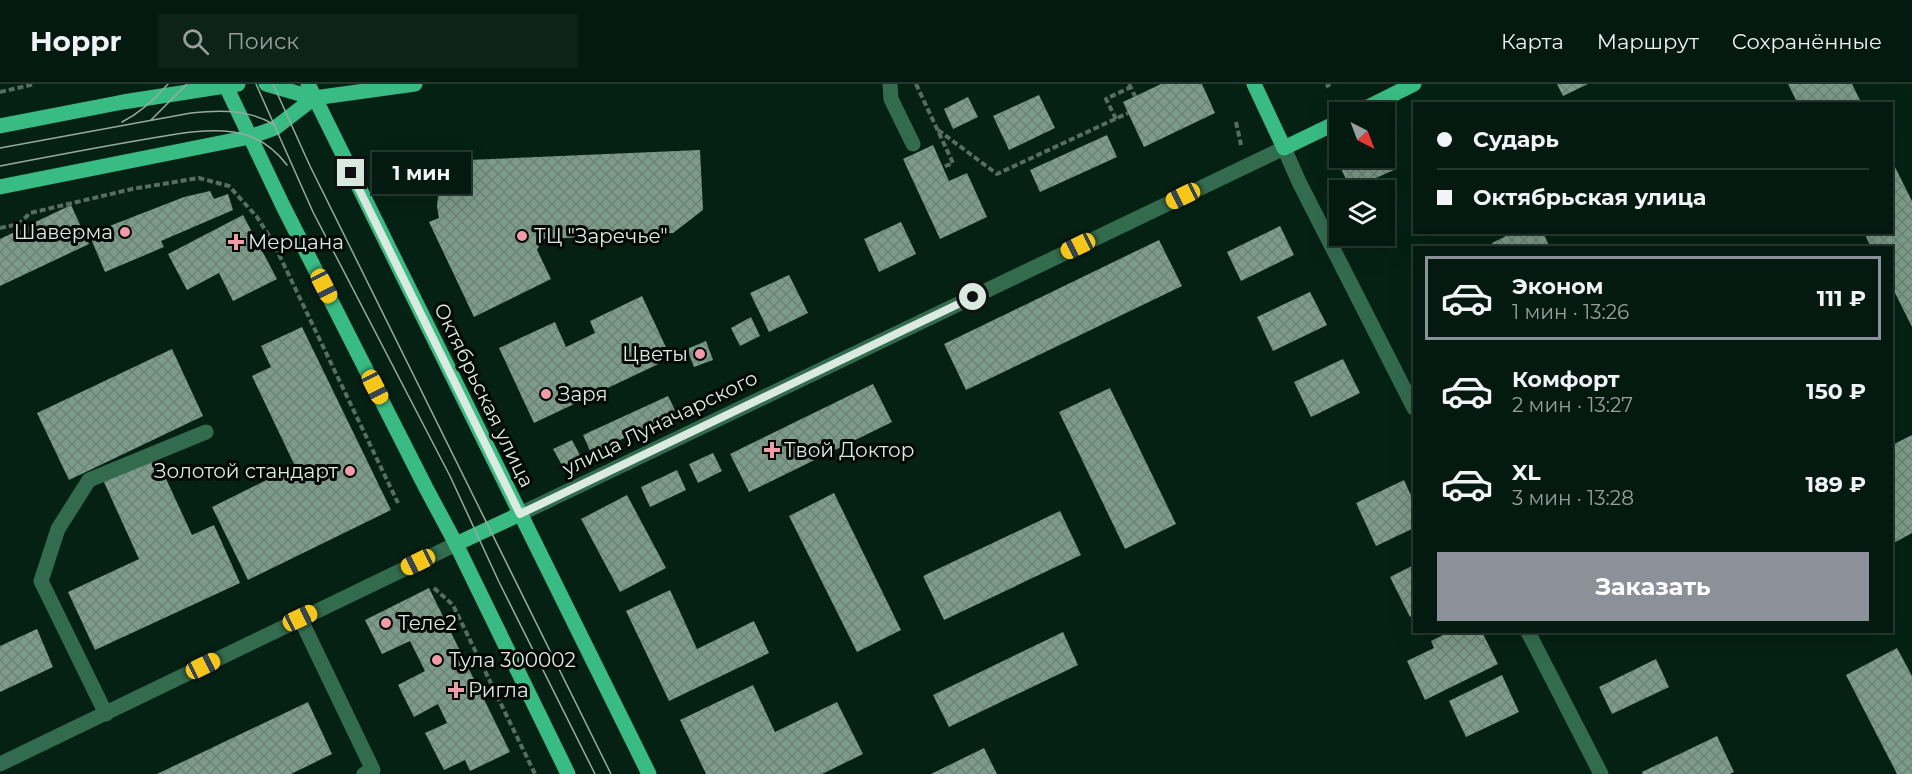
<!DOCTYPE html>
<html lang="ru">
<head>
<meta charset="utf-8">
<style>
  :root { --surface:#04190f; --page:#0d2218; --text:#f1f3f6; --muted:#97a09e; --line:#25382f; --accent:#8c9099 }
  body { margin:0; font-family:Montserrat,sans-serif; background:var(--page); color:var(--text); height:100vh; display:flex; flex-direction:column; font-size:22px; white-space:nowrap }
  * { box-sizing:border-box; margin:0 }
  p { font-size:20px; color:var(--muted) }
  .icon { flex:none; width:33px; height:33px; fill:none; stroke:currentColor; stroke-width:2; stroke-linecap:round; stroke-linejoin:round }
  .map { position:relative; flex:1; overflow:hidden }
  .sheet { position:absolute; left:1413px; top:162px; width:480px; height:387px; display:flex; flex-direction:column; background:var(--surface); border-radius:0px; box-shadow:0 6px 24px #0002,0 0 0 2px var(--line) }
  .sheet>* { flex:none }
  .guide { position:absolute; left:1413px; top:18px; width:480px; height:132px; border-radius:0px; box-shadow:0 6px 24px #0002,0 0 0 2px var(--line); display:grid; align-content:center; height:132px; padding:0 24px; background:var(--surface) }
  .needle { width:39px; rotate:138deg }
  .tools { position:absolute; left:1329px; top:18px; display:grid; gap:12px }
  .tools a { display:grid; place-items:center; width:66px; height:66px; border-radius:0px; background:var(--surface); box-shadow:0 6px 24px #0002,0 0 0 2px var(--line); font-size:30px }
  .end { position:absolute; width:27px; height:27px; margin:-14px; border:8px solid #daeae1; background:#111; box-shadow:0 0 0 3px #111 }
  .from { border-radius:50% }
  .bubble { position:absolute; height:42px; border-radius:0px; background:var(--surface); box-shadow:0 6px 24px #0002,0 0 0 2px var(--line); font-size:20px; font-weight:700; line-height:42px; text-align:center }
  .car { position:absolute; width:18px; height:36px; margin:-18px -9px; border-radius:8px; box-shadow:0 0 4px 2px #0007; background:linear-gradient(#f5c518 24%,#345 0 40%,#f5c518 0 76%,#345 0 86%,#f5c518 0) }
  .guide b { display:flex; align-items:center; gap:21px; height:57px; font-size:22px }
  .guide b+b { border-top:2px solid var(--line) }
  .guide i { width:15px; height:15px; background:var(--text) }
  ul { padding:10px 0 0; list-style:none }
  li { display:flex; align-items:center; gap:18px; height:84px; margin:0 12px 9px; padding:0 12px; border:3px solid transparent; border-radius:0px }
  li div { flex:1 }
  li b { display:block; font-size:22px }
  li em { font-style:normal; font-weight:700 }
  li.on { border-color:var(--accent) }
  li>.icon { width:54px; height:54px; stroke-width:1.5 }
  .cta { display:flex; gap:12px; margin-top:auto; padding:12px 24px }
  .cta a { flex:1; height:69px; border-radius:0px; background:var(--accent); color:#fff; font-size:24px; font-weight:700; line-height:69px; text-align:center }
  header { display:flex; align-items:center; gap:36px; box-sizing:border-box; height:84px; padding:0 30px; background:var(--surface); border-bottom:2px solid var(--line) }
  header strong { font-size:28px }
  nav { display:flex; gap:33px; margin-inline-start:auto; font-size:21px }
  .search { width:420px; height:54px; background:var(--page); display:flex; align-items:center; gap:15px; box-sizing:border-box; padding:0 21px; border-radius:0px; color:var(--muted); font-size:22px }
  .map>svg:first-child { display:block }
  .building { fill:url(#building-cross-hatch) }
  .lines { fill:none; stroke-linecap:round; stroke-linejoin:round }
  .path { stroke:#566d62; stroke-width:4; stroke-dasharray:6 3; stroke-linecap:butt }
  .minor { stroke:#336b4f; stroke-width:15 }
  .major { stroke:#38bc83; stroke-width:15 }
  .tram { stroke:#97aba0; stroke-width:1.5 }
  .route { stroke:#daeae1; stroke-width:8 }
  .poi-dot { fill:#f39aa7; stroke:#010804; stroke-width:2 }
  .labels { text-anchor:middle; dominant-baseline:central; stroke-width:6; stroke-linejoin:round; paint-order:stroke }
  .poi-label { font-size:20px; fill:#daeae1; stroke:#010804; text-anchor:start }
  .street-label { font-size:20px; fill:#daeae1; stroke:#010804 }
</style>
</head>
<body>
<header>
<strong>Hoppr</strong>
<div class="search"><svg class="icon" aria-label="search" viewBox="0 0 24 24"><circle cx="10" cy="10" r="6"/><path d="M15 15l6 6"/></svg>Поиск</div>
<nav><a>Карта</a><a>Маршрут</a><a>Сохранённые</a></nav>
</header>
<div class="map">
<svg width="1912" height="690" viewBox="0 0 1912 690">
  <defs>
    <pattern id="building-cross-hatch" width="8" height="8" patternUnits="userSpaceOnUse" patternTransform="scale(1.5)"><rect width="8" height="8" fill="#7d9b8a"/><path d="M0 0l8 8M0 8l8-8" fill="none" stroke="#6b8275"/></pattern>
  </defs>
  <rect width="100%" height="100%" fill="#052114"/>
  <g class="building">
    <path d="M1161,0H1202L1215,29L1144,63L1123,18Z"/>
    <path d="M1557,0H1588L1563,12Z"/>
    <path d="M1788,0H1852L1862,20H1798Z"/>
    <path d="M1039,11L1055,44L1009,66L993,32Z"/>
    <path d="M968,13L978,33L953,45L944,25Z"/>
    <path d="M1107,51L1117,73L1040,108L1030,86Z"/>
    <path d="M1339,54L1340,74H1384V66L1394,86L1351,105L1337,77Z"/>
    <path d="M933,61L949,97L967,89L987,133L940,155L903,75Z"/>
    <path d="M700,66L703,126L673,149L543,155L537,166L551,195L474,233L429,138L439,134L437,123L438,112L442,102L458,88L468,85V76Z"/>
    <path d="M1892,77L1912,117V243L1892,203V164H1871L1864,148H1892Z"/>
    <path d="M210,107L214,115L228,110L233,126L161,157L164,163L105,188L89,150L184,113Z"/>
    <path d="M71,121L89,160L0,202V155Z"/>
    <path d="M243,131L277,195L233,217L219,189L187,206L168,170Z"/>
    <path d="M901,138L916,170L879,188L864,155Z"/>
    <path d="M1280,142L1294,171L1241,197L1227,168Z"/>
    <path d="M1514,148H1543L1550,164H1494L1492,159Z"/>
    <path d="M1159,156L1182,202L966,306L944,260Z"/>
    <path d="M789,191L808,229L769,248L750,209Z"/>
    <path d="M1310,208L1327,241L1273,267L1257,233Z"/>
    <path d="M642,212L671,274L534,339L499,264L555,238L566,263L595,249L590,237Z"/>
    <path d="M751,233L760,252L740,262L731,244Z"/>
    <path d="M302,243L391,426L248,496L212,423L295,382L252,292L271,283L261,262Z"/>
    <path d="M706,257L713,276L694,283L687,265Z"/>
    <path d="M172,265L203,332L69,396L37,329Z"/>
    <path d="M1343,275L1360,309L1311,333L1294,298Z"/>
    <path d="M873,300L892,338L749,408L730,370Z"/>
    <path d="M1110,304L1176,440L1125,465L1059,328Z"/>
    <path d="M668,312L677,330L591,369L583,351Z"/>
    <path d="M1912,351V449L1892,460V361Z"/>
    <path d="M572,356L581,373L563,383L553,365Z"/>
    <path d="M713,369L722,387L698,399L689,380Z"/>
    <path d="M155,371L192,451L214,441L240,499L95,566L68,508L139,475L103,396Z"/>
    <path d="M677,386L686,406L650,423L641,403Z"/>
    <path d="M1404,396L1414,418V444L1376,462L1356,419Z"/>
    <path d="M834,409L901,546L857,568L789,432Z"/>
    <path d="M627,411L666,484L620,508L581,435Z"/>
    <path d="M1060,427L1081,471L944,536L923,492Z"/>
    <path d="M1414,481V530L1410,533L1390,493Z"/>
    <path d="M429,504L510,668L470,687L465,676L444,686L425,649L447,639L438,620L414,633L398,601L425,587L410,557L382,570L365,536Z"/>
    <path d="M670,506L697,565L754,537L769,569L669,617L626,527Z"/>
    <path d="M37,545L53,583L0,608V562Z"/>
    <path d="M1063,548L1078,581L949,643L933,611Z"/>
    <path d="M1449,548H1482L1498,580L1425,616L1407,577L1434,564L1431,557Z"/>
    <path d="M1897,564L1912,592V690H1897L1846,591Z"/>
    <path d="M1656,575L1669,603L1612,630L1599,603Z"/>
    <path d="M1502,591L1519,628L1466,653L1449,617Z"/>
    <path d="M753,601L775,648L837,618L863,670L822,690H706L680,636Z"/>
    <path d="M308,618L332,670L291,690H157Z"/>
    <path d="M1717,652L1734,688L1730,690H1643L1642,688Z"/>
    <path d="M984,664L997,690H931Z"/>
  </g>
  <g class="lines">
    <g class="path">
      <path d="M916,0L953,79L943,83"/>
      <path d="M1129,0L1135,12"/>
      <path d="M1326,3L1330,0"/>
      <path d="M0,8L35,0"/>
      <path d="M1116,35L1106,15L1131,3"/>
      <path d="M1236,38L1241,61"/>
      <path d="M938,46L997,90L1128,29"/>
      <path d="M0,144L19,140L30,129L132,105L199,94L229,102L257,133L273,158L398,419"/>
      <path d="M434,504L453,521L535,690"/>
    </g>
    <g class="minor">
      <path d="M890,0L891,15L913,60"/>
      <path d="M520,430L1284,64L1299,98L1414,324"/>
      <path d="M300,534L373,686L364,690"/>
      <path d="M1528,548L1601,690"/>
      <path d="M106,630L41,497L58,445L89,396L206,348"/>
      <path d="M0,680L456,460"/>
    </g>
    <g class="major">
      <path d="M225,0L283,122L426,404L456,460L568,690"/>
      <path d="M266,0L314,14L415,0"/>
      <path d="M308,0L649,690"/>
      <path d="M1254,0L1284,64L1340,37"/>
      <path d="M1358,28L1414,0"/>
      <path d="M0,42L123,18L238,0"/>
      <path d="M0,103L250,53L275,44L314,14"/>
      <path d="M456,460L520,430"/>
    </g>
    <g class="tram">
      <path d="M256,0L313,128L450,392L499,498L595,690"/>
      <path d="M273,0L310,82L611,690"/>
      <path d="M151,36L187,0"/>
      <path d="M122,38C140,29 155,15 168,0"/>
      <path d="M0,64L191,29C220,26 249,25 275,41"/>
      <path d="M0,82C47,73 94,64 141,56C172,51 203,44 233,48C256,51 274,64 287,81"/>
    </g>
  </g>
  <g class="lines">
    <path class="route" d="M351,89L520,430L973,213"/>
  </g>
  <g class="poi-dot">
    <circle cx="125" cy="148" r="6"/>
    <circle cx="522" cy="152" r="6"/>
    <path d="M233 149h6v6h6v6h-6v6h-6v-6h-6v-6h6z"/>
    <circle cx="700" cy="270" r="6"/>
    <circle cx="546" cy="310" r="6"/>
    <path d="M769 357h6v6h6v6h-6v6h-6v-6h-6v-6h6z"/>
    <circle cx="350" cy="387" r="6"/>
    <circle cx="386" cy="539" r="6"/>
    <circle cx="437" cy="576" r="6"/>
    <path d="M453 597h6v6h6v6h-6v6h-6v-6h-6v-6h6z"/>
  </g>
  <g class="labels">
    <g class="poi-label">
      <text x="113" y="148" text-anchor="end">Шаверма</text>
      <text x="534" y="152">ТЦ "Заречье"</text>
      <text x="248" y="158">Мерцана</text>
      <text x="688" y="270" text-anchor="end">Цветы</text>
      <text x="558" y="310">Заря</text>
      <text x="784" y="366">Твой Доктор</text>
      <text x="338" y="387" text-anchor="end">Золотой стандарт</text>
      <text x="398" y="539">Теле2</text>
      <text x="449" y="576">Тула 300002</text>
      <text x="468" y="606">Ригла</text>
    </g>
    <g class="street-label">
      <text transform="translate(484 311) rotate(64)">Октябрьская улица</text>
      <text transform="translate(660 339) rotate(-26)">улица Луначарского</text>
    </g>
  </g>
</svg>
<div class="tools">
<a><svg class="needle" viewBox="-14 -14 28 28"><path d="M0-13l5 13h-10z" fill="#e53935"/><path d="M0 13l5-13h-10z" fill="#97a09e"/></svg></a>
<a><svg class="icon" aria-label="layers" viewBox="0 0 24 24"><path d="M12 4l9 5-9 5-9-5zM3 14l9 5 9-5"/></svg></a>
</div>
<i class="end from" style="left:973px;top:213px"></i>
<i class="end" style="left:351px;top:89px"></i>
<div class="bubble" style="left:372px;top:68px;width:99px">1 мин</div>
<i class="car" style="left:1183px;top:112px;rotate:244deg"></i>
<i class="car" style="left:1078px;top:162px;rotate:244deg"></i>
<i class="car" style="left:324px;top:202px;rotate:153deg"></i>
<i class="car" style="left:375px;top:303px;rotate:153deg"></i>
<i class="car" style="left:418px;top:478px;rotate:244deg"></i>
<i class="car" style="left:300px;top:534px;rotate:65deg"></i>
<i class="car" style="left:203px;top:582px;rotate:64deg"></i>
<div class="guide">
<b><i class="from"></i>Сударь</b>
<b><i></i>Октябрьская улица</b>
</div>
<section class="sheet">
<ul>
<li class="on"><svg class="icon" aria-label="car" viewBox="0 0 24 24"><path d="M5 17H2v-5l4-1 3-4h7l3 4 3 1v5h-3M9 17h6M6 11h13"/><circle cx="7" cy="17" r="2"/><circle cx="17" cy="17" r="2"/></svg><div><b>Эконом</b><p>1 мин · 13:26</p></div><em>111 ₽</em></li>
<li><svg class="icon" aria-label="car" viewBox="0 0 24 24"><path d="M5 17H2v-5l4-1 3-4h7l3 4 3 1v5h-3M9 17h6M6 11h13"/><circle cx="7" cy="17" r="2"/><circle cx="17" cy="17" r="2"/></svg><div><b>Комфорт</b><p>2 мин · 13:27</p></div><em>150 ₽</em></li>
<li><svg class="icon" aria-label="car" viewBox="0 0 24 24"><path d="M5 17H2v-5l4-1 3-4h7l3 4 3 1v5h-3M9 17h6M6 11h13"/><circle cx="7" cy="17" r="2"/><circle cx="17" cy="17" r="2"/></svg><div><b>XL</b><p>3 мин · 13:28</p></div><em>189 ₽</em></li>
</ul>
<div class="cta"><a>Заказать</a></div>
</section>
</div>
</body>
</html>
